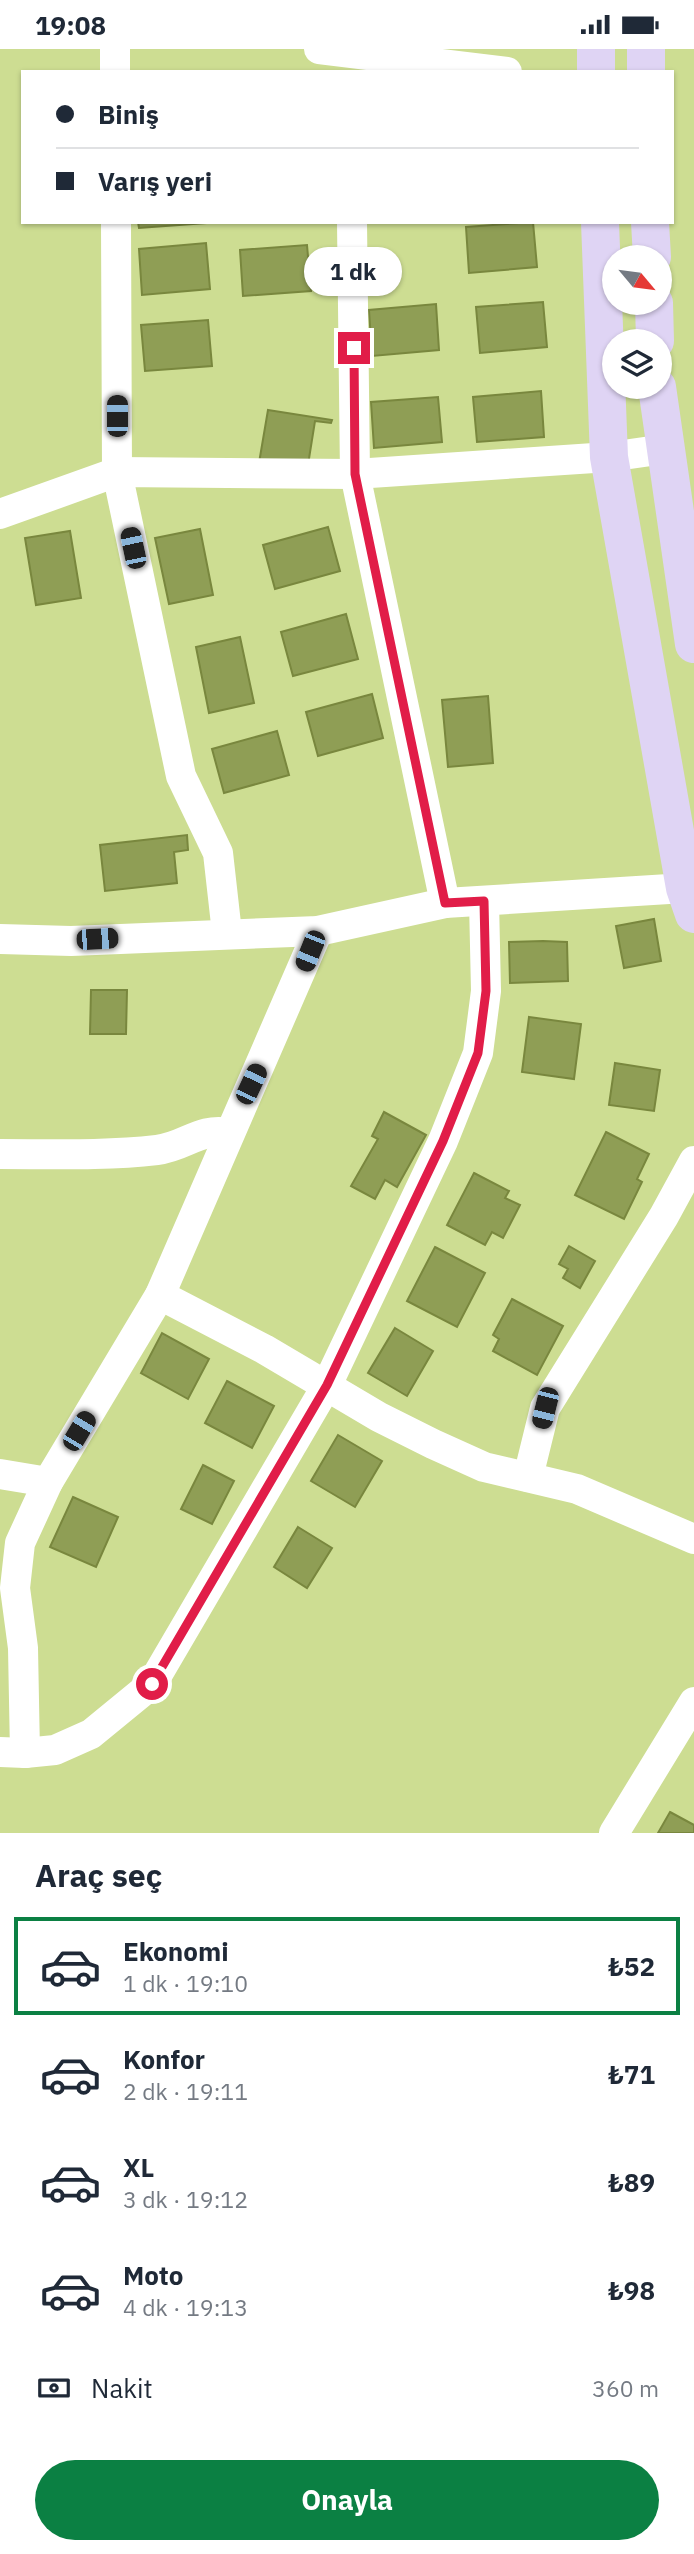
<!DOCTYPE html>
<html lang="tr">
<head>
<meta charset="utf-8">
<style>
  :root { --surface:#fff; --page:#f6f6f7; --text:#1f2937; --muted:#747a83; --line:#e0e1e3; --accent:#0b8043 }
  body { margin:0; font-family:"IBM Plex Sans",sans-serif; background:var(--page); color:var(--text); height:100vh; display:flex; flex-direction:column; font-size:26px; white-space:nowrap }
  * { box-sizing:border-box; margin:0 }
  p { font-size:23px; color:var(--muted) }
  .icon { flex:none; width:38px; height:38px; fill:none; stroke:currentColor; stroke-width:2; stroke-linecap:round; stroke-linejoin:round }
  .map { position:relative; height:1784px; overflow:hidden }
  .side { display:flex; flex-direction:column; background:var(--surface); flex:1 }
  .side>* { flex:none }
  .hud { position:absolute; left:21px; top:21px; width:653px; height:154px; border-radius:0px; box-shadow:0 2px 5px #0004; display:grid; align-content:center; height:154px; padding:0 35px; background:var(--surface) }
  .needle { width:46px; rotate:119deg }
  .tools { position:absolute; left:602px; top:196px; display:grid; gap:14px }
  .tools a { display:grid; place-items:center; width:70px; height:70px; border-radius:50%; background:var(--surface); box-shadow:0 2px 5px #0004; font-size:35px }
  .end { position:absolute; width:32px; height:32px; margin:-16px; border:9px solid #e11d48; background:#fff; box-shadow:0 0 0 4px #fff }
  .from { border-radius:50% }
  .bubble { position:absolute; height:49px; border-radius:24px; background:var(--surface); box-shadow:0 2px 5px #0004; font-size:23px; font-weight:800; line-height:49px; text-align:center }
  .car { position:absolute; width:21px; height:42px; margin:-21px -10px; border-radius:9px; box-shadow:0 0 5px 2px #0007; background:linear-gradient(#222 24%,#8ab4d8 0 40%,#222 0 76%,#8ab4d8 0 86%,#222 0) }
  .hud b { display:flex; align-items:center; gap:24px; height:66px; font-size:26px }
  .hud b+b { border-top:2px solid var(--line) }
  .hud i { width:18px; height:18px; background:var(--text) }
  ul { padding:0; list-style:none }
  li { display:flex; align-items:center; gap:21px; height:98px; margin:0 14px 10px; padding:0 21px; border:4px solid transparent; border-radius:0px }
  li div { flex:1 }
  li b { display:block; font-size:26px }
  li em { font-style:normal; font-weight:800 }
  li.active { border-color:var(--accent) }
  li>.icon { width:63px; height:63px; stroke-width:1.5 }
  h2 { padding:0 35px; font-size:32px; line-height:84px }
  .pay { display:flex; align-items:center; gap:18px; height:77px; padding:0 35px; font-size:26px }
  .pay p { margin-inline-start:auto }
  .primary-button { display:flex; gap:14px; margin-top:auto; padding:14px 35px }
  .primary-button a { flex:1; height:80px; border-radius:42px; background:var(--accent); color:#fff; font-size:28px; font-weight:800; line-height:80px; text-align:center }
  .status { display:flex; justify-content:space-between; align-items:center; height:49px; padding:0 35px; background:var(--surface); direction:ltr }
  .status svg { height:19px; fill:currentColor }
  .map>svg:first-child { display:block }
  .building { fill:#8f9e55; stroke:#79873e; stroke-width:2 }
  .lines { fill:none; stroke-linecap:round; stroke-linejoin:round }
  .minor { stroke:#fff; stroke-width:30 }
  .secondary { stroke:#dfd4f4; stroke-width:38 }
  .route { stroke:#e11d48; stroke-width:9 }
</style>
</head>
<body>
<div class="status"><b>19:08</b><svg viewBox="0 0 49 12"><path d="M0 12V9h3v3zM5 12V6h3v6zM10 12V3h3v9zM15 12V0h3v12zM26 1h20v11H26zM47 4h2v5h-2z"/></svg></div>
<div class="map">
<svg width="694" height="1784" viewBox="0 0 694 1784">
  <rect width="100%" height="100%" fill="#cddd92"/>
  <g class="building">
    <path d="M138,173H206V174L139,179Z"/>
    <path d="M533,173L537,218L469,224L466,178Z"/>
    <path d="M206,194L210,240L142,246L139,200Z"/>
    <path d="M307,196L311,242L243,247L240,201Z"/>
    <path d="M543,253L547,298L480,304L476,258Z"/>
    <path d="M436,255L439,301L372,307L369,261Z"/>
    <path d="M208,271L212,317L145,322L141,276Z"/>
    <path d="M541,342L544,388L477,393L473,348Z"/>
    <path d="M438,348L442,393L374,399L371,353Z"/>
    <path d="M268,361L332,371L331,374L315,372L307,422L259,414Z"/>
    <path d="M328,478L340,522L275,540L263,496Z"/>
    <path d="M200,480L213,546L169,555L155,489Z"/>
    <path d="M70,482L81,549L36,556L25,489Z"/>
    <path d="M346,565L358,610L293,627L281,583Z"/>
    <path d="M240,588L254,654L209,664L196,598Z"/>
    <path d="M372,645L383,689L318,707L306,663Z"/>
    <path d="M488,647L493,714L448,718L442,651Z"/>
    <path d="M277,682L289,726L224,744L212,700Z"/>
    <path d="M187,786L188,801L174,803L177,834L105,842L100,796Z"/>
    <path d="M654,870L661,912L624,919L616,877Z"/>
    <path d="M543,892L567,893L568,932L510,934L509,893Z"/>
    <path d="M91,941H127L126,985H90Z"/>
    <path d="M529,968L581,975L574,1030L522,1023Z"/>
    <path d="M615,1014L660,1021L654,1062L609,1056Z"/>
    <path d="M384,1063L426,1086L397,1138L385,1131L375,1150L351,1137L378,1090L372,1087Z"/>
    <path d="M606,1083L649,1105L637,1130L642,1133L624,1170L575,1146Z"/>
    <path d="M474,1124L509,1142L505,1149L520,1156L503,1189L492,1183L485,1196L447,1176Z"/>
    <path d="M569,1197L595,1212L580,1239L563,1229L568,1220L559,1215Z"/>
    <path d="M435,1198L485,1224L457,1278L407,1252Z"/>
    <path d="M512,1250L563,1277L537,1326L493,1302L499,1290L493,1286Z"/>
    <path d="M395,1279L433,1302L407,1347L368,1324Z"/>
    <path d="M162,1284L209,1310L188,1350L141,1324Z"/>
    <path d="M227,1332L274,1357L252,1399L205,1374Z"/>
    <path d="M338,1386L382,1412L355,1458L311,1432Z"/>
    <path d="M203,1416L234,1432L212,1475L181,1460Z"/>
    <path d="M73,1448L118,1468L96,1518L50,1498Z"/>
    <path d="M298,1478L332,1499L307,1539L274,1518Z"/>
    <path d="M670,1763L694,1776V1784H658Z"/>
  </g>
  <g class="lines">
    <g class="minor">
      <path d="M115,0V23"/>
      <path d="M319,0L507,23"/>
      <path d="M116,173L117,423L181,727L218,804L227,884"/>
      <path d="M352,173L355,425L445,854"/>
      <path d="M0,465L117,423L355,425L609,408L665,400"/>
      <path d="M0,890L71,892L318,882L445,854L685,839"/>
      <path d="M0,1105C52,1105 105,1107 157,1101C185,1098 200,1078 229,1084"/>
      <path d="M160,1246L264,1300L379,1368L433,1395L484,1418L577,1440L694,1490"/>
      <path d="M0,1425L48,1433"/>
      <path d="M528,1428L545,1359L664,1167L694,1112"/>
      <path d="M0,1703L25,1704L55,1701L91,1685L152,1635L327,1336L443,1092L478,1004L486,942L484,852"/>
      <path d="M25,1704L23,1599L15,1539L20,1494L48,1433L160,1246L318,882"/>
      <path d="M614,1784L694,1653"/>
    </g>
    <g class="secondary">
      <path d="M596,23V0"/>
      <path d="M646,23V0"/>
      <path d="M600,173L609,408L685,839L694,865"/>
      <path d="M650,173L652,208"/>
      <path d="M654,254L655,292"/>
      <path d="M657,338L694,595"/>
    </g>
  </g>
  <g class="lines">
    <path class="route" d="M152,1635L327,1336L443,1092L478,1004L486,942L484,852L445,854L355,425L354,299"/>
  </g>
</svg>
<div class="tools">
<a><svg class="needle" viewBox="-14 -14 28 28"><path d="M0-13l5 13h-10z" fill="#e53935"/><path d="M0 13l5-13h-10z" fill="#747a83"/></svg></a>
<a><svg class="icon" aria-label="layers" viewBox="0 0 24 24"><path d="M12 4l9 5-9 5-9-5zM3 14l9 5 9-5"/></svg></a>
</div>
<i class="end from" style="left:152px;top:1635px"></i>
<i class="end" style="left:354px;top:299px"></i>
<div class="bubble" style="left:304px;top:198px;width:98px">1 dk</div>
<i class="car" style="left:117px;top:367px;rotate:0deg"></i>
<i class="car" style="left:133px;top:499px;rotate:348deg"></i>
<i class="car" style="left:97px;top:890px;rotate:87deg"></i>
<i class="car" style="left:310px;top:902px;rotate:202deg"></i>
<i class="car" style="left:251px;top:1035px;rotate:25deg"></i>
<i class="car" style="left:545px;top:1359px;rotate:194deg"></i>
<i class="car" style="left:79px;top:1382px;rotate:31deg"></i>
<div class="hud">
<b><i class="from"></i>Biniş</b>
<b><i></i>Varış yeri</b>
</div>
</div>
<section class="side">
<h2>Araç seç</h2>
<ul>
<li class="active"><svg class="icon" aria-label="car" viewBox="0 0 24 24"><path d="M5 17H2v-5l4-1 3-4h7l3 4 3 1v5h-3M9 17h6M6 11h13"/><circle cx="7" cy="17" r="2"/><circle cx="17" cy="17" r="2"/></svg><div><b>Ekonomi</b><p>1 dk · 19:10</p></div><em>₺52</em></li>
<li><svg class="icon" aria-label="car" viewBox="0 0 24 24"><path d="M5 17H2v-5l4-1 3-4h7l3 4 3 1v5h-3M9 17h6M6 11h13"/><circle cx="7" cy="17" r="2"/><circle cx="17" cy="17" r="2"/></svg><div><b>Konfor</b><p>2 dk · 19:11</p></div><em>₺71</em></li>
<li><svg class="icon" aria-label="car" viewBox="0 0 24 24"><path d="M5 17H2v-5l4-1 3-4h7l3 4 3 1v5h-3M9 17h6M6 11h13"/><circle cx="7" cy="17" r="2"/><circle cx="17" cy="17" r="2"/></svg><div><b>XL</b><p>3 dk · 19:12</p></div><em>₺89</em></li>
<li><svg class="icon" aria-label="car" viewBox="0 0 24 24"><path d="M5 17H2v-5l4-1 3-4h7l3 4 3 1v5h-3M9 17h6M6 11h13"/><circle cx="7" cy="17" r="2"/><circle cx="17" cy="17" r="2"/></svg><div><b>Moto</b><p>4 dk · 19:13</p></div><em>₺98</em></li>
</ul>
<div class="pay"><svg class="icon" aria-label="cash" viewBox="0 0 24 24"><path d="M3 7h18v10H3z"/><circle cx="12" cy="12" r="2"/></svg>Nakit<p>360 m</p></div>
<div class="primary-button"><a>Onayla</a></div>
</section>
</body>
</html>
